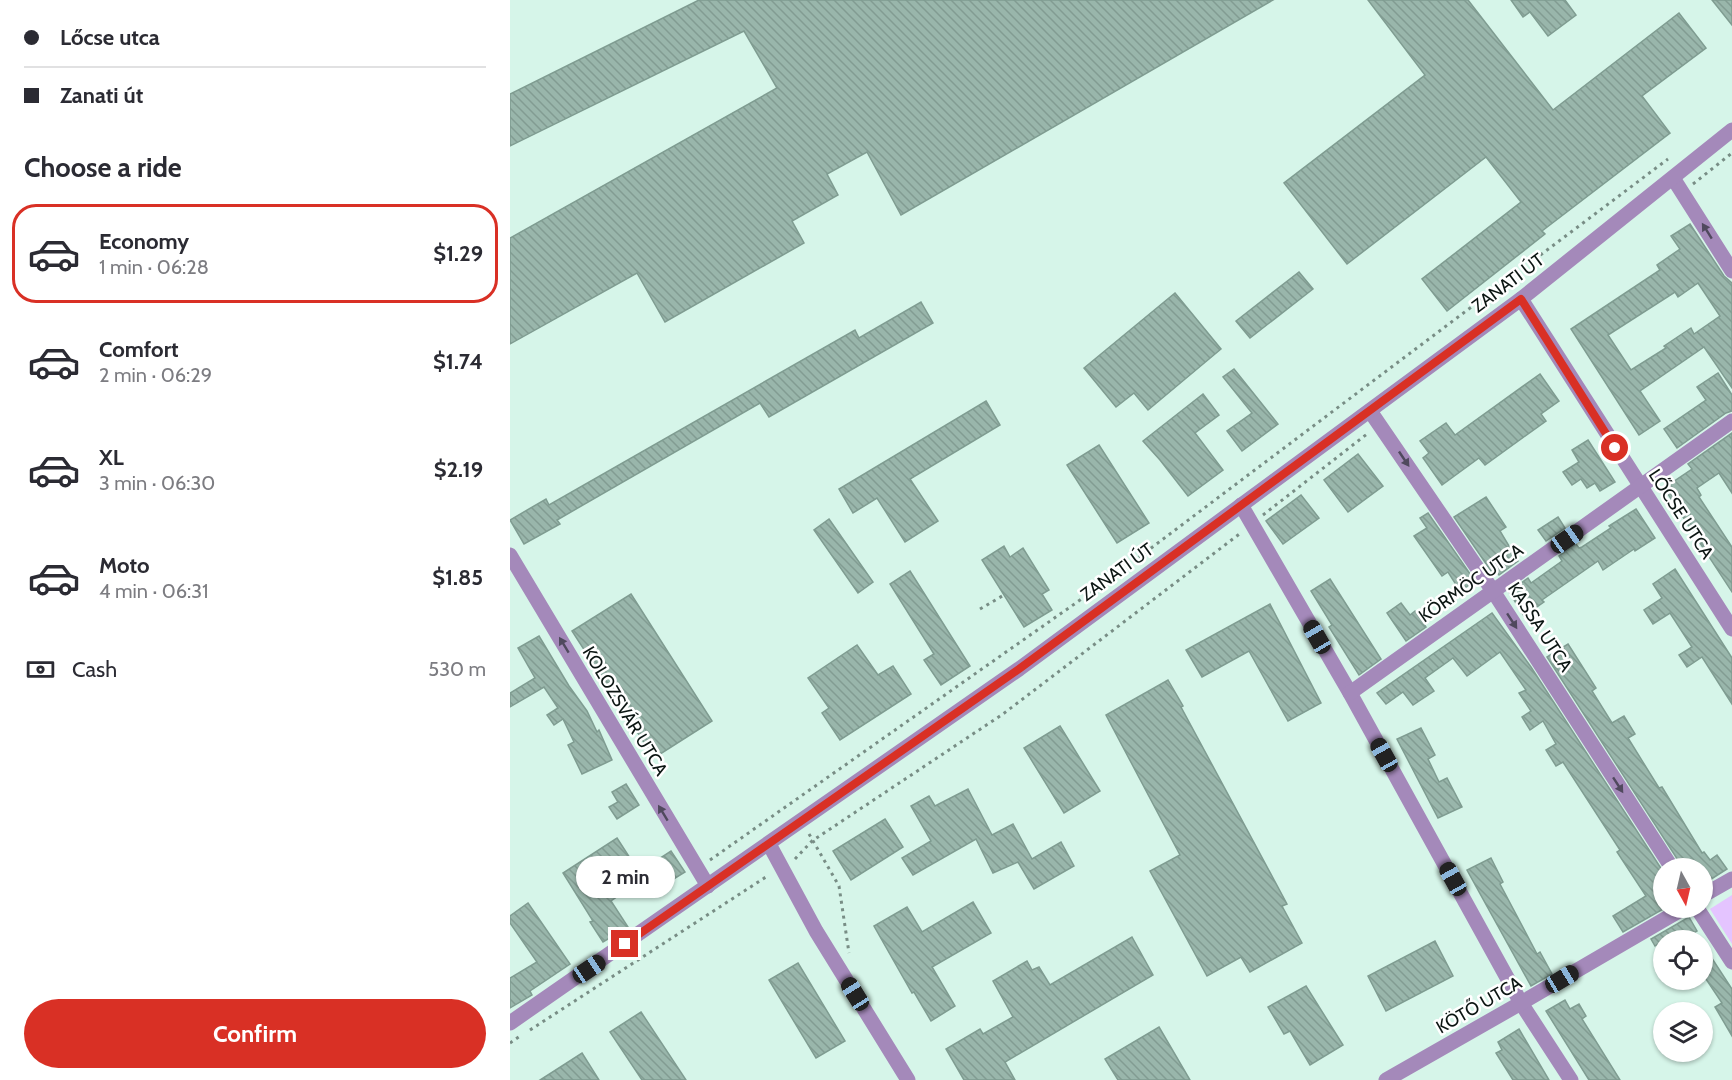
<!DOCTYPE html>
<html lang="en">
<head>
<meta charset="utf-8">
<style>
  :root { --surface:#fff; --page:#f7f7f7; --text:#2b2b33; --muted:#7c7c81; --line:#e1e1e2; --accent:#d93025 }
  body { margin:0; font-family:Cabin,sans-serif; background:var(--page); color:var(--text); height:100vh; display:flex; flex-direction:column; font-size:22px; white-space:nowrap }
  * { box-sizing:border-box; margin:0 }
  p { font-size:20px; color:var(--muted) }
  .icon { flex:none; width:33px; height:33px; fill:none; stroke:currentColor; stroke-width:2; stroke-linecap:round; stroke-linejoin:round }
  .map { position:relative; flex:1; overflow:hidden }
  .details { display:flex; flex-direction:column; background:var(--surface); width:510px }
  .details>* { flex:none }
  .hud { display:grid; align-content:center; height:132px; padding:0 24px; background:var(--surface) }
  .needle { width:39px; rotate:172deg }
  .controls { position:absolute; left:1143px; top:858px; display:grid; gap:12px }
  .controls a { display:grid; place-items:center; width:60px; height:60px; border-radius:50%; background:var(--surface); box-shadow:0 2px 4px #0004; font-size:30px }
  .end { position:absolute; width:27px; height:27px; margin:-14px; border:8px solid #d93025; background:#fff; box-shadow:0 0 0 3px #fff }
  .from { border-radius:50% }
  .bubble { position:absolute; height:42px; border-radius:21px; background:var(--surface); box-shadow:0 2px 4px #0004; font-size:20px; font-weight:800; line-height:42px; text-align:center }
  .car { position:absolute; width:18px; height:36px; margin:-18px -9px; border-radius:8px; box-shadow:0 0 4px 2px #0007; background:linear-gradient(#222 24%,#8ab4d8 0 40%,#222 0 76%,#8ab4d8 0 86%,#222 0) }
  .hud b { display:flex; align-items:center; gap:21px; height:57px; font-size:22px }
  .hud b+b { border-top:2px solid var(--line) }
  .hud i { width:15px; height:15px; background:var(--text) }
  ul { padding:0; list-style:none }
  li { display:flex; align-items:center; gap:18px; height:99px; margin:0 12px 9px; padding:0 12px; border:3px solid transparent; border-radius:24px }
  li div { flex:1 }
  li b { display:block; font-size:22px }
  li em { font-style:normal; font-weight:800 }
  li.active { border-color:var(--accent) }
  li>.icon { width:54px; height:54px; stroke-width:1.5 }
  h2 { padding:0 24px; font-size:27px; line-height:72px }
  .pay { display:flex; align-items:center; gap:15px; height:66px; padding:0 24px; font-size:22px }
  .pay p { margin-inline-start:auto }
  .action { display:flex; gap:12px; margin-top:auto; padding:12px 24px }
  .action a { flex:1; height:69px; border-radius:36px; background:var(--accent); color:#fff; font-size:24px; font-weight:800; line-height:69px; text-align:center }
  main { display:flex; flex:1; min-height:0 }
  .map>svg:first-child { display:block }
  .grass { fill:#e4c4ff }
  .building { fill:url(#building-back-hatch); stroke:#7f9c91; stroke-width:1.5; fill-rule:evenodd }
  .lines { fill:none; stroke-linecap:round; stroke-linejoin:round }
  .path { stroke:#788d85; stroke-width:3; stroke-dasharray:3 4.5; stroke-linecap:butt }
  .minor { stroke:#a489ba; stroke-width:15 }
  .oneway { fill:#50495e }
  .route { stroke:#d93025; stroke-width:8 }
  .labels { text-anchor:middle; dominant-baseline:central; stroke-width:5; stroke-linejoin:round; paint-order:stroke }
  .street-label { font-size:18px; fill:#0b1512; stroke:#fff }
</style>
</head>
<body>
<main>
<section class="details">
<div class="hud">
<b><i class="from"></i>Lőcse utca</b>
<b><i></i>Zanati út</b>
</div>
<h2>Choose a ride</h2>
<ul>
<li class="active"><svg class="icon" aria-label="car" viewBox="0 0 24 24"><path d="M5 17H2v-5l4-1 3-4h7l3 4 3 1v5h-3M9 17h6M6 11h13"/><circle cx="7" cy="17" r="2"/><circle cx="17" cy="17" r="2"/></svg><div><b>Economy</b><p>1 min · 06:28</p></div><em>$1.29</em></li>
<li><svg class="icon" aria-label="car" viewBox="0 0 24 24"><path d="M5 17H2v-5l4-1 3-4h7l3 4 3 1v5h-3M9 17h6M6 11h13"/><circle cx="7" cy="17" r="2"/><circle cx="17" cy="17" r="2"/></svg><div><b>Comfort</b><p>2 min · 06:29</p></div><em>$1.74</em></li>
<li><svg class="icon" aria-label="car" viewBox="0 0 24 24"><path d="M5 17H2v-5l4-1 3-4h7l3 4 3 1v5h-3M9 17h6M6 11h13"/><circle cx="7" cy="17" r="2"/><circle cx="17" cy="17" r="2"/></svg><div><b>XL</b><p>3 min · 06:30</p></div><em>$2.19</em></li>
<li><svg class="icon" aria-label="car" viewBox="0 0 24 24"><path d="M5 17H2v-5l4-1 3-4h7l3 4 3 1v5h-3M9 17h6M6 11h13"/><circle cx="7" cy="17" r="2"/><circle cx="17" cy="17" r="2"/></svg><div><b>Moto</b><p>4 min · 06:31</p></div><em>$1.85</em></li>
</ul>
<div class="pay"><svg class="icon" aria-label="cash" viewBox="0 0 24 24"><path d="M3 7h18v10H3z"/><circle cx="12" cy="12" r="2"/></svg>Cash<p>530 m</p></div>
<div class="action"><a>Confirm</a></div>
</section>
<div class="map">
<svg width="1222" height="1080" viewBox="0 0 1222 1080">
  <defs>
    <pattern id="building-back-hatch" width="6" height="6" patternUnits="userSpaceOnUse" patternTransform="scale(1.5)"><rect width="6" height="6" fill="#99b6ab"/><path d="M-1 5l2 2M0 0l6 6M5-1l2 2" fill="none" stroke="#829c92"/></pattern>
  </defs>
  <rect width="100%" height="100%" fill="#d6f5e9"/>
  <path class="grass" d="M1222,895V944L1200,909Z"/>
  <g class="building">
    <path d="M189,0H763L391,215L357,152L317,174L328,195L282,221L294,243L155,322L127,273L0,344V238L267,88L234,31L0,146V94Z"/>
    <path d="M858,0H958L1043,110L1169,13L1196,48L1132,96L1160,133L1032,231L1035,234L937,311L912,279L1011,202L976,157L837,264L774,183L915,75Z"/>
    <path d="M1001,0H1055L1066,15L1038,36L1020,12L1013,17Z"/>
    <path d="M1202,0H1222V25Z"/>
    <path d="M1180,224L1214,276L1222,283V388L1194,347L1130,391L1150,421L1129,435L1061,329L1150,270L1147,265L1170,249L1161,236ZM1188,283L1210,316L1184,334L1181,328L1154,346L1156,348L1121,370L1098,335L1165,292L1168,297Z"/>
    <path d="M789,272L803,289L740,338L726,321Z"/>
    <path d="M665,293L711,349L638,410L624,393L606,407L574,368Z"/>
    <path d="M411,302L423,323L259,417L250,403L47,520L50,524L14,544L0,520L36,499L39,505L345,330L349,338Z"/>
    <path d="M724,369L768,424L732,451L717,431L742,413L713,377Z"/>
    <path d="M1208,373L1222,395V411L1216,413L1167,448L1154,429L1196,400L1187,387Z"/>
    <path d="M1030,374L1049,401L1031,414L1036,421L975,465L969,458L932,485L913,458L919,453L910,441L936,423L945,435Z"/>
    <path d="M693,394L709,415L685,433L713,470L678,496L650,460L633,441Z"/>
    <path d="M476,401L490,425L400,479L428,521L395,542L367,498L343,513L329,489Z"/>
    <path d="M1222,433V493L1209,473L1187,488L1191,495L1189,497L1222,547V592L1154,488L1182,469L1178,464Z"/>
    <path d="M1078,440L1105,482L1090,491L1085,483L1077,488L1071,479L1062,485L1053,472L1069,462L1062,450Z"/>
    <path d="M589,445L639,523L607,543L557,465Z"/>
    <path d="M848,454L873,486L838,512L814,480Z"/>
    <path d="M791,495L809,518L773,544L756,521Z"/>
    <path d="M976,497L996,527L990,531L1008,561L989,575L984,568L981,571L944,517Z"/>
    <path d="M1126,509L1145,538L1125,551L1124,549L1093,570L1088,561L1032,600L1034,602L1014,616L999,592L1018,578L1021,583L1052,561L1049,556L1066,544L1069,548L1072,547L1101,528L1099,526Z"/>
    <path d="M918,513L965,581L950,591L938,572L932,576L904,536L917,528L910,518Z"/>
    <path d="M1048,517L1055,528L1036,541L1028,530Z"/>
    <path d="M319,519L363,582L348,593L304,530Z"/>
    <path d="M494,546L500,557L513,548L539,590L532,594L542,610L514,627L472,560Z"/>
    <path d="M1165,569L1222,658V704L1192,657L1177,667L1169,655L1182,647L1160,613L1143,624L1134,610L1152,598L1143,584Z"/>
    <path d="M400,571L460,666L431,685L414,660L424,654L380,584Z"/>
    <path d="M820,579L871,659L849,675L819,627L822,625L801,591Z"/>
    <path d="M121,594L202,721L144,758L62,631Z"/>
    <path d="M891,603L900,615L905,611L916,627L896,641L877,613Z"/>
    <path d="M760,604L811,703L778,721L739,651L692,677L676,650Z"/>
    <path d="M982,613L1021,667L1154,873V908H1155L1113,932L1103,916L1136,896L1107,852L1110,850L1053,762L1046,766L1036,750L1046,744L1033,721L1020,730L1012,717L1021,711L1009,693L1016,690L990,652L957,676L943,658L915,678L924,691L903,705L893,692L876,704L867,693Z"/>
    <path d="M29,636L59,686L77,711L87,732L89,730L102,760L72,774L58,745L64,742L53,719L44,725L37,715L48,708L34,687L0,707V693L25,678L8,648Z"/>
    <path d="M1058,644L1086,688L1082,691L1102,723L1114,716L1125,734L1118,738L1149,788L1152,787L1192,853L1194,852L1200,860L1207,855L1217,869L1195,883L1192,885V868H1173L1037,657Z"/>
    <path d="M347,645L368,675L383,666L401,694L330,740L312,713L319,708L298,678Z"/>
    <path d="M658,680L673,706L671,707L777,904L772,906L792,943L740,972L731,957L697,976L640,871L670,855L596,715Z"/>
    <path d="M550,726L590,791L554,813L514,748Z"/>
    <path d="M911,728L925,755L918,759L929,782L937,778L952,807L928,818L887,739Z"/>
    <path d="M116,784L129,805L107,819L99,807L108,802L102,792Z"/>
    <path d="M458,789L482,835L503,824L522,859L551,842L564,866L524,889L508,862L483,873L466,839L403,875L392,858L421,841L401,806L419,796L425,806Z"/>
    <path d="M375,819L393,847L341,880L323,851Z"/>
    <path d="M107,838L129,872L161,851L175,872L154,885L149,877L125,893L121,887L101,901L118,927L93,942L80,922L83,921L53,873Z"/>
    <path d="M981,858L993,882L990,884L1027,954L1030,952L1042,974L1021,986L957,870Z"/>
    <path d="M463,902L481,933L422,967L445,1006L421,1021L404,992L402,993L364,926L397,907L412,932Z"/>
    <path d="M18,903L60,964L20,991L22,995L0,1008V978L27,962L0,923V916Z"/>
    <path d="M1179,917L1187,931L1172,940H1154L1145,946L1141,939Z"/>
    <path d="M622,937L643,975L495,1062L505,1080H454L436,1049L470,1029L473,1034L503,1017L483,981L517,961L522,970L529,967L540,985Z"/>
    <path d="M925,941L943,976L876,1011L858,976Z"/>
    <path d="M1192,943L1222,989V1036L1205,1007L1212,1003L1192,973Z"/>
    <path d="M288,963L335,1041L306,1058L259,980Z"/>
    <path d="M796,986L833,1045L800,1065L780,1031L774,1034L758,1007Z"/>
    <path d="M1055,1000L1060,1009L1069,1004L1076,1016L1072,1019L1110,1080H1079L1036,1011Z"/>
    <path d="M131,1012L176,1080H132L100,1032Z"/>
    <path d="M649,1027L680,1080H608L595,1059Z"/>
    <path d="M1009,1029L1039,1080H1003L986,1053L992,1050L988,1042Z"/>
    <path d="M72,1053L89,1080H30L52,1066Z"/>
  </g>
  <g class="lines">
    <g class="path">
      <path d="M1183,184L1222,153"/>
      <path d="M753,515L857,434"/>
      <path d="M470,609L494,595"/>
      <path d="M299,834L329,886L339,953"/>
      <path d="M285,859L302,841L493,714L732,532"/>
      <path d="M200,860L600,579L1158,159"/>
      <path d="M20,1030L259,875"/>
      <path d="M0,1043L10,1036"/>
    </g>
    <g class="minor">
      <path d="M1163,178L1222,271"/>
      <path d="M1011,299L1222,629"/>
      <path d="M860,411L983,591L1162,868"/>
      <path d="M731,505L840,693L1011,1003L1061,1080"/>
      <path d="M0,555L198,886"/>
      <path d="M840,693L1222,421"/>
      <path d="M259,844L306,931L398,1080"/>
      <path d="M1192,896L1222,879"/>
      <path d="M1187,908L1222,962"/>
      <path d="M0,1023L509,669L1011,299L1222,130"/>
      <path d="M876,1080L1011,1003L1174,908"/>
    </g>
  </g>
  <defs><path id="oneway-solid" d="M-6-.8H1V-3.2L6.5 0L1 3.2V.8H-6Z" transform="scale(1.5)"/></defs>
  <g class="oneway">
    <use href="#oneway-solid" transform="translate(1197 231) rotate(-122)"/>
    <use href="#oneway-solid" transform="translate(894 459) rotate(56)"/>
    <use href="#oneway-solid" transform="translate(1002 621) rotate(57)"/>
    <use href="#oneway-solid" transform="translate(54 645) rotate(-121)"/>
    <use href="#oneway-solid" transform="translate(1108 785) rotate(57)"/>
    <use href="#oneway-solid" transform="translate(153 813) rotate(-121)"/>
  </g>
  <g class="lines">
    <path class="route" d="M115,944L509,669L1011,299L1105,448"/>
  </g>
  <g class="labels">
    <g class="street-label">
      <text transform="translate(998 283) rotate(-37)">ZANATI ÚT</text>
      <text transform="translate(1171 514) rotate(57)">LŐCSE UTCA</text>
      <text transform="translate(607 572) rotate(-36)">ZANATI ÚT</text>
      <text transform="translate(961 583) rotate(-35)">KÖRMÖC UTCA</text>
      <text transform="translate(1030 627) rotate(57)">KASSA UTCA</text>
      <text transform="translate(115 711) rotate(59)">KOLOZSVÁR UTCA</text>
      <text transform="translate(969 1005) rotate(-30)">KÖTŐ UTCA</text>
    </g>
  </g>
</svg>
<div class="controls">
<a><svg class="needle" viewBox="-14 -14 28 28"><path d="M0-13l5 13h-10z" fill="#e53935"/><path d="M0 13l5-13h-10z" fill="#7c7c81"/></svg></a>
<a><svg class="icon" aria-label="locate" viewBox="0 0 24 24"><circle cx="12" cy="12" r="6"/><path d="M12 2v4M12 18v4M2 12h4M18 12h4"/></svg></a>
<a><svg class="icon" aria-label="layers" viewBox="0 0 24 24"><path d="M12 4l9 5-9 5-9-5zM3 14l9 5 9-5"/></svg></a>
</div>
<i class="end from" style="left:1105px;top:448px"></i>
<i class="end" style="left:115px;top:944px"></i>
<div class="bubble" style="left:66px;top:856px;width:99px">2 min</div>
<i class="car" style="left:1057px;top:539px;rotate:55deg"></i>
<i class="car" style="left:807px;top:637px;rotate:330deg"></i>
<i class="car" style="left:874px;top:755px;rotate:331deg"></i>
<i class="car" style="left:943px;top:879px;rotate:331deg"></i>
<i class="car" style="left:79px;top:969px;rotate:56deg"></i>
<i class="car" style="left:1052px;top:979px;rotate:59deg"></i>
<i class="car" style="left:345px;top:994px;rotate:328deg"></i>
</div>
</main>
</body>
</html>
